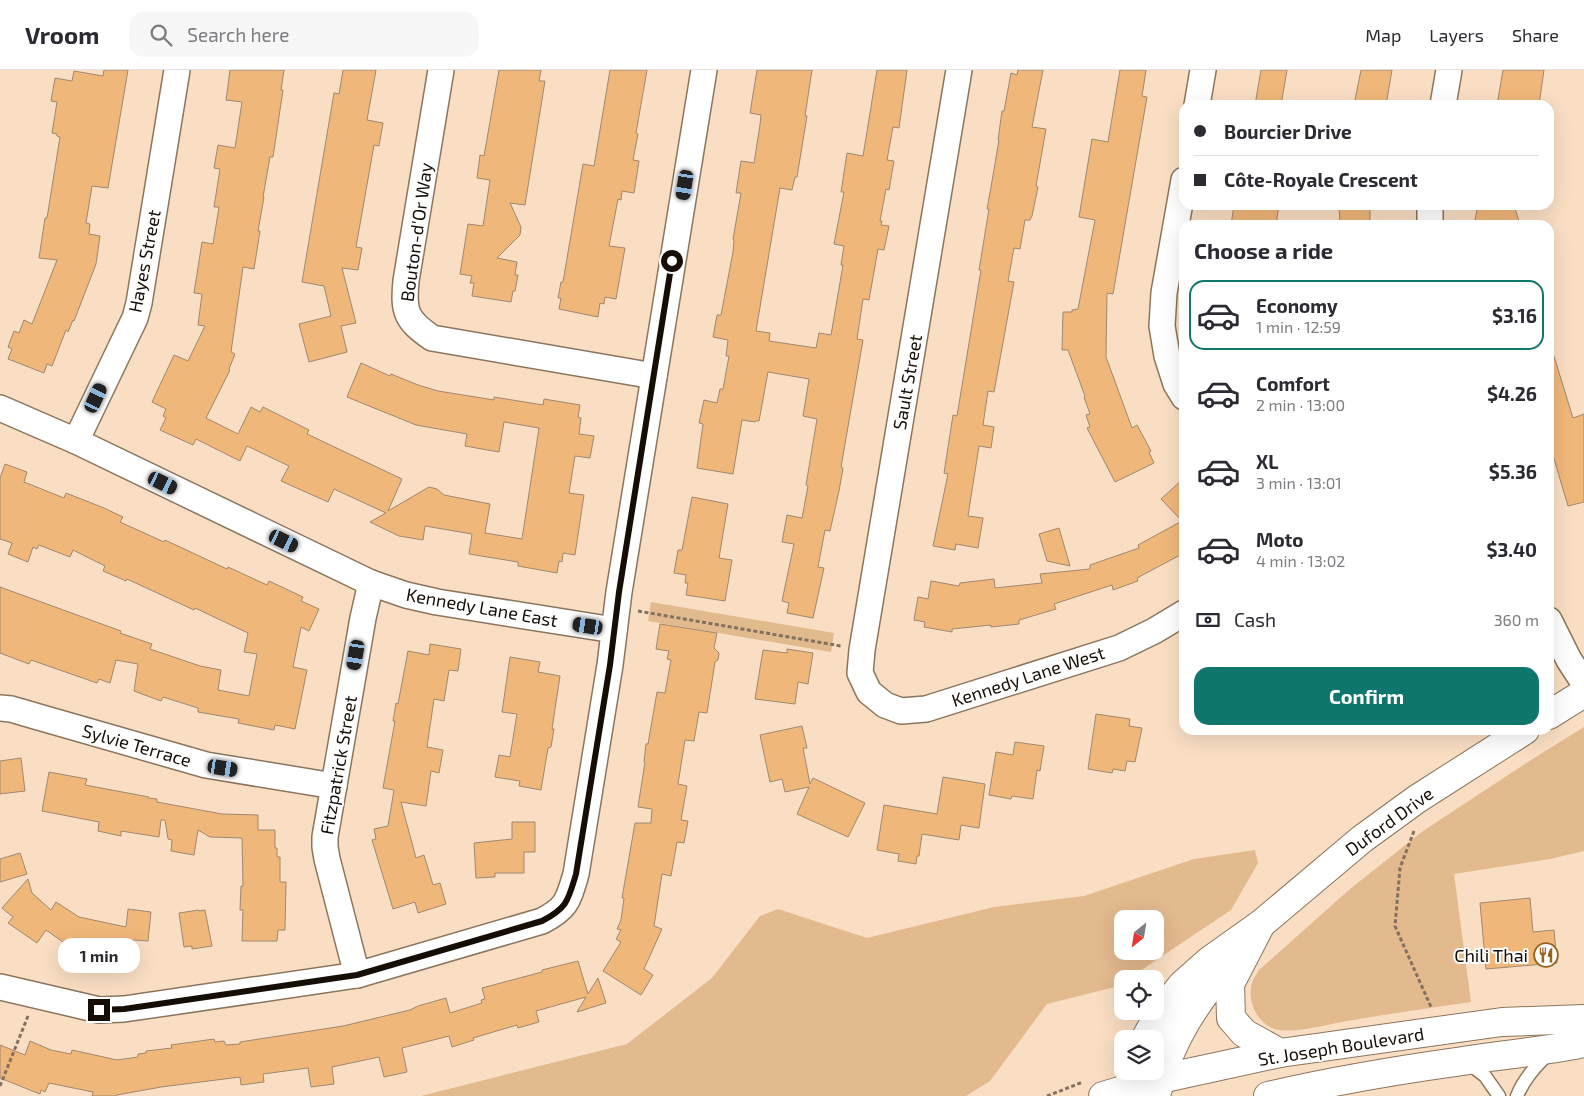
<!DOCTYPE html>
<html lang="en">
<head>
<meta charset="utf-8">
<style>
  :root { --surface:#fff; --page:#f7f7f7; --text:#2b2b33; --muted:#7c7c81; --line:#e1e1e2; --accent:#0f766e }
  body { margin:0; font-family:"Exo 2",sans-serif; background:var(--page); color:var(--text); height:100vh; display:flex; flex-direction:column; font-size:19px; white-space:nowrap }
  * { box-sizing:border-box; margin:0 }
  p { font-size:16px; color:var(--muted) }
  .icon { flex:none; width:28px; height:28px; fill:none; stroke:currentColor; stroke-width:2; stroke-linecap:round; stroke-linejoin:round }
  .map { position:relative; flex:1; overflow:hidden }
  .details { position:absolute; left:1179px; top:150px; width:375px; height:515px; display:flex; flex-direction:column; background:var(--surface); border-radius:15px; box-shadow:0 5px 20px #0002 }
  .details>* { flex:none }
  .hud { position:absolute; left:1179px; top:30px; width:375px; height:110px; border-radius:15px; box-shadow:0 5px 20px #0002; display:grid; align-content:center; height:110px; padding:0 15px; background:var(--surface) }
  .needle { width:32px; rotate:210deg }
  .controls { position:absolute; left:1114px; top:840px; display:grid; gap:10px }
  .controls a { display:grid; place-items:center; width:50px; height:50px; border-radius:10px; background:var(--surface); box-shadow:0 5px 20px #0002; font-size:25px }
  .end { position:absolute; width:22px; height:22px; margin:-11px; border:6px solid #160d05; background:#fff; box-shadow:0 0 0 2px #fff }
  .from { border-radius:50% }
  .bubble { position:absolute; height:35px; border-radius:15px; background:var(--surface); box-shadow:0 5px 20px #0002; font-size:16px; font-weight:700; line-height:35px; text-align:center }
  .car { position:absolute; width:15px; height:30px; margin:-15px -8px; border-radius:6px; box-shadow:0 0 4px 1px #0007; background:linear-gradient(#222 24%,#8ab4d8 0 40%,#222 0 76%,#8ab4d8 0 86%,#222 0) }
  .hud b { display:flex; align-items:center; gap:18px; height:48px; font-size:19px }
  .hud b+b { border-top:1px solid var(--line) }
  .hud i { width:12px; height:12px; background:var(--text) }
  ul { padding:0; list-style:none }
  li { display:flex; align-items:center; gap:15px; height:70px; margin:0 10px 8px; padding:0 5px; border:2px solid transparent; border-radius:15px }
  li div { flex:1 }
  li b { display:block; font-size:19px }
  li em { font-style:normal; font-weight:700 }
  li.on { border-color:var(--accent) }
  li>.icon { width:45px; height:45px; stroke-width:1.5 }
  h2 { padding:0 15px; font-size:22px; line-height:60px }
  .pay { display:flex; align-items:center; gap:12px; height:55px; padding:0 15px; font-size:19px }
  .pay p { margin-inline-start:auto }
  .button { display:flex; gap:10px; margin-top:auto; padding:10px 15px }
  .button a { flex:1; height:58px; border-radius:15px; background:var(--accent); color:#fff; font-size:20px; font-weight:700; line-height:58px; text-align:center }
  header { display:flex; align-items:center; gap:30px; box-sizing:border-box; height:70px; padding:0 25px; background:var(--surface); border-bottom:1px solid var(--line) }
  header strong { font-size:24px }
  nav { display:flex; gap:28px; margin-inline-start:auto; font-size:18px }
  .search { width:350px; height:45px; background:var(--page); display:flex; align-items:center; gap:12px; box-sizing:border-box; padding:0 18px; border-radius:15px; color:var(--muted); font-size:19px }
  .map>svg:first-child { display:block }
  .green { fill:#e3b98e; fill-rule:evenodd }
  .building { fill:#f0b77a; stroke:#a0886f }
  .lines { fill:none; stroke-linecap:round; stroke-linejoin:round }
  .lane-casing { stroke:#8c755d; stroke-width:15 }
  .street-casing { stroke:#8c755d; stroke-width:28 }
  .secondary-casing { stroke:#8c755d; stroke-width:30 }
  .primary-casing { stroke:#8c755d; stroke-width:30 }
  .path { stroke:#837261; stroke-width:3; stroke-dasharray:4 2.5; stroke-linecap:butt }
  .lane { stroke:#fff; stroke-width:12 }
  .street { stroke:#fff; stroke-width:25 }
  .secondary { stroke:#fff; stroke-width:28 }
  .primary { stroke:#fff; stroke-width:28 }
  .route { stroke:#160d05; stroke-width:6 }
  .labels { text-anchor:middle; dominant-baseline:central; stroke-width:4; stroke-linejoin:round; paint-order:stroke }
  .street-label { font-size:18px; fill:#160d05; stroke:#fff }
  .poi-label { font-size:18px; fill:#160d05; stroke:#fff; text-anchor:end }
</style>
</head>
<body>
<header>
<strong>Vroom</strong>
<div class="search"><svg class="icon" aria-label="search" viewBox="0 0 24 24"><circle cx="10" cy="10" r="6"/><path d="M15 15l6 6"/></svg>Search here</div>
<nav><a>Map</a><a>Layers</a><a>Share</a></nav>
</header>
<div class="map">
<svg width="1584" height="1026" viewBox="0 0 1584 1026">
  <rect width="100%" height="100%" fill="#f9dec3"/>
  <g class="green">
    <path d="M651,532L834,563L831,582L648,551Z"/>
    <path d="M1584,657V781L1550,789L1454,804L1471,932C1430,938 1388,944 1347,951C1329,954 1297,963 1279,960C1260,957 1248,935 1251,917C1252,911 1256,905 1259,900L1350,819L1423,761L1531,690Z"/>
    <path d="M1255,780L1258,793L1231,840L1128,909H1122V912L1115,917L1047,934L990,1011L966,1026H421L627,974L712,908L760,846L778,839L867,868L994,837L1084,826L1194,789ZM1122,849H1155V881H1122Z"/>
  </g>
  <g class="building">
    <path d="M104,0H128L108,118L92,116L86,153L90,154L89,164L100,166L96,194L74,251L73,250L68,262L66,260L52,296L47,294L44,303L8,289L12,279L8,277L14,261L19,263L24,250L32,254L57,190L39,188L45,148H47L60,67L57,66V64L52,63L57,32L51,31L55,8L72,11L74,1L103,6Z"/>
    <path d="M230,0H284L281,20H283L273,87H270L263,127H264L258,161H260L254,199L243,197L231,282L235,284L229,299L230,300L206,348L238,364L251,337L260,342L263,337L309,360L307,364L402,409L388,441L429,417L437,419L444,425L490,434L485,463L522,469L539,358L504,352L499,382L465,376L467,364L416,355L347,327L361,293L390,306L391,304L418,315L438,321L494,330V327L543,335L544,329L580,335L578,347L581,348L579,364L594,366L590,388L575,386L569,423L584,425L575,485L563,483L562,492L559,491L557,503L518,496V492L469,484L472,464L425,456L423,470L399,466L370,452L386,443L334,419L328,432L281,411L289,396L247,376L240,391L196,369L193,375L160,360L166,348L163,346L166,339L152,332L174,285L188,291L205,256L198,255L202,224L194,223L202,172L213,174L219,137H214L220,99L214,98L218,75L235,78L242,32L226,30Z"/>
    <path d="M343,0H376L367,50L383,53L379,76L374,75L356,177L362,178L358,200L342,198L356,253L341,256L347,282L309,292L299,254L331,246L324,216L302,212L334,23L339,24Z"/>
    <path d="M499,0H541L539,11H545L525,135L510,133L521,157L520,165L497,188L517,192L515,205H518L515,221H513L511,232L472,226L474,213H470L472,206L460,204L468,154L483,156L490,110L477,108L480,85L484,86Z"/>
    <path d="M610,0H647L636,63L638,64L633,90L639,91L634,123L622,121L621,130L618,129L609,176L625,178L616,229L605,227L604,234L600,233L598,247L559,239L561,228H558L561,212H563L583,94L594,96Z"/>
    <path d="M757,0H812L805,46H807L797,107H795L792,120L780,118L756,261L770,263L769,271L816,278L819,263L831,265L843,195H841L844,176L834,174L844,122H841L847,83L863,86L877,0H907L899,58L893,57L887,90L894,91L889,120L886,119L880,151H882L881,155L889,156L884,180L878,179L869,230L863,229L857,269L863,270L841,397L843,398L839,421L830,461L825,460L818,497L824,498L813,548L787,543L789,533L782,531L794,474L782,472L787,445L802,448L808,416L806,415L817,349L803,346L809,309L768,302L759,351H756L755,352L742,350L733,404L697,398L703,354L699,353L704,330L717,333L720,319H723L729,286H726L728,270L713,267L717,245H721L733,182L734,170L733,169L741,123H736L741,91L754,93L760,55L761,45L750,43Z"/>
    <path d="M1018,0H1043L1032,57L1046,59L1036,116L1038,117L1032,146L1030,150H1025L1020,179L1014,178L1008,211L1014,212L994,322L988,321L983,355L994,357L991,378L979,376L968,446L983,448L978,478L956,474L955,480L933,476L948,404L944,403L953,345L957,346L981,200H979L989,139H987L991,117L999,70H998L1002,41H1004L1011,3L1017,5Z"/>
    <path d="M1120,0H1146L1142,26L1147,27L1113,224L1107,223L1106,287L1132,358L1137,355L1151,381L1149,382L1154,393L1115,412L1087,358L1090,357L1086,345L1090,344L1084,327L1085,326L1068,280H1062L1063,242H1072V240L1078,239L1095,150L1079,147L1092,69L1108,72Z"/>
    <path d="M1261,0H1287L1281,35H1255Z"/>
    <path d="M1361,0H1392L1386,35H1354Z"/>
    <path d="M1503,0H1544L1539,35H1497Z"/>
    <path d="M1234,135H1279L1276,155H1231Z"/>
    <path d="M1339,135H1370V155H1340Z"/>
    <path d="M1478,135H1514L1520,155H1474Z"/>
    <path d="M1553,283L1573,348L1584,344V432L1568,436L1549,372V284Z"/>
    <path d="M5,394L27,402L24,412L64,428L66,423L104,438L123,447L120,452L164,472L165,470L227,499L228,497L267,515L269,511L303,527L301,531L319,539L309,561L301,557L293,597L307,600L295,659L275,655L274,660L238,653L239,649L198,642V638L163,627L161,631L134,621L138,594L116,590L110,613L99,609L97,613L31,590L29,594L0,583V517L121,561L120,563L152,574L150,579L200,596L221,600L218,620L249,626L257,584L244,582L248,563L195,538L194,540L127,509L126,511L103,501L105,496L73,480L70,487L39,475L37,479L33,477L28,492L8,484L12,473L0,469V408Z"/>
    <path d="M1184,408V483L1137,508L1138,511L1113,520L1112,515L1054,534L1056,539L1019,550V554L991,557V555L952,559V562L924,557L925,552L914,550L918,527L928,529L931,511L959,516L960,513L994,509L995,518L1042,513L1040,504L1090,499V495L1139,478L1138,475L1182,451L1161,429Z"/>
    <path d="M692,427L728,434L719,488L732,490L725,531L686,525L688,513H685L686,505L674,503L678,480H682Z"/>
    <path d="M1059,458L1070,496L1047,491L1039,464Z"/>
    <path d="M660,554L717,563L714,578L719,583L718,590L715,592L707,643L699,642L694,671L685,670L678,714L687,716L681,750L688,751L684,773L677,772L671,806L662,804L654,856L662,859L644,899L653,905L641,925L603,901L621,872L616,869L621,860L617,859L621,850L624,828H622L635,753H651L652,739L638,737L645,692H644L646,674H648L657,622L665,623L671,590L667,589L669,581L656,579Z"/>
    <path d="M430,574L461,579L458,601L449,600L444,631L434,629L427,677L443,680L439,703L431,701L426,736L401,732L416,788L424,785L433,815L440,813L446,834L418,843L415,832L393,839L372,770L376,769L374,759L388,756L394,720L383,718L395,651H393L396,633L398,634L408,581L429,585Z"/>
    <path d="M787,579L813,583L808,614L798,612L795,634L755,629L763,580L787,583Z"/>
    <path d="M510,587L540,592L538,602L560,606L552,659H554L551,677L548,678L541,720L519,716L520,711L495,707L499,685L510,687L517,644L502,642Z"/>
    <path d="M1096,644L1130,649L1129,656L1142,658L1135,692L1127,691L1125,701L1113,699L1112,703L1088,699Z"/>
    <path d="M802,656L807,678H803L810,714L813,708L865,733L848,767L797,744L809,717L785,722L782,709L770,712L760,665Z"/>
    <path d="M1015,672L1044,676L1040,701L1037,700L1033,729L1012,726L1011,729L989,725L996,682L1013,685Z"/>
    <path d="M21,688L25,721L0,724V691Z"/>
    <path d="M49,702L87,709L85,715L149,727L148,728L157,729V732L222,744L258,745V760H275V778H277V787H280V812H286L285,860H278L277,871H242L243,840H240L241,816H243L242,768L210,767L198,760L194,785L171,781L172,770L168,769L165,750H161L159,767L121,761V766L98,761L99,752L42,741Z"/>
    <path d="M943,707L985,714L979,758L961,755L959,770L922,764L919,786H917L916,794L898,791L899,784L877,780L884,735L937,744Z"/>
    <path d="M512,752H535V782H524V803H495V807L476,808L474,773L512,769Z"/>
    <path d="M20,783L27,804L0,812V789Z"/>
    <path d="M28,809L32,823L51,840L56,832L79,847L126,857L128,839L151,842L148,871L133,870L132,888L105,885L104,888L85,884V882L73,879L46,860L37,873L8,853L13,847L2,838Z"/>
    <path d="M1530,828L1533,862L1554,860L1557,893L1486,899L1480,833Z"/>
    <path d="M199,840V841L205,840L212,876L192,879V876L184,877L179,843Z"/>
    <path d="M578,891L588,924L598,908L606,933L577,942L586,927L536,941L539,952L518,958L517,955L473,968L474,970L452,977L449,966L402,978L407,1002L384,1007L379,987L332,997L334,1014L311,1017L308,998L263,1004L264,1012L241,1015L240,1007L161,1017L117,1025L116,1026H92L93,1022L49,1013L45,1022L41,1020L40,1024L0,1008V975L25,985L30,971L51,980L71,984L72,980L117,990L138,987V984L146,983V981L172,978L171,975L214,969L215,972L224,971L226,975L240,974V972L343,956L410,940L418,936L446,928L450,943L482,933L481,930L485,929L482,918L542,902V900Z"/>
  </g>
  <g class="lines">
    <g class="lane-casing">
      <g id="lane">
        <path d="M1467,992L1485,1006L1499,1026"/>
        <path d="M1517,1026C1524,1009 1535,997 1548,984"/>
      </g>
    </g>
    <g class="street-casing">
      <g id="street">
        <path d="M441,0L406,211C403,242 406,250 432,268L654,306"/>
        <path d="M959,0L862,580L860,603L869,622L885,635L901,641L926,639L1119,578L1154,561L1184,543"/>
        <path d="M1197,35L1203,0"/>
        <path d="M1443,35L1449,0"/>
        <path d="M1184,110L1164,223L1162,256L1167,286L1176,314L1184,327"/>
        <path d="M1430,135V155"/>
        <path d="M0,338L76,371L371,513L406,525L437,532L614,560"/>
        <path d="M76,371L135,248L139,233L177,0"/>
        <path d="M1549,550L1569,590L1584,613"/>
        <path d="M0,638L11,639L35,646L206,695L334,716"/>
        <path d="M357,905L327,789L325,777V767L363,548L371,513"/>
        <path d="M0,917L99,940L124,939L357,905L542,851C567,838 568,831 576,804L610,595L619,522L704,0"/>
      </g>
    </g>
    <g class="secondary-casing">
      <g id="secondary">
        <path d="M1549,645L1584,623"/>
        <path d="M1145,969L1160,943L1182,915L1209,891L1261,854L1362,769L1417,729L1525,660"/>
        <path d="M1156,1026C1169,970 1197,931 1233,887"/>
      </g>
    </g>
    <g class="primary-casing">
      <g id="primary">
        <path d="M1261,854L1230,914L1231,948L1244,963L1280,983"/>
        <path d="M1103,1026L1160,1009L1280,983L1502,952L1584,949"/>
        <path d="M1268,1026C1332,1011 1398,1000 1463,991C1504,984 1544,982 1584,973"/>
      </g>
    </g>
    <g class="path">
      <path d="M638,541L841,576"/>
      <path d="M1414,761L1400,798L1395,856L1431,937"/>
      <path d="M0,1016L28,946"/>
      <path d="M1047,1026L1083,1012"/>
    </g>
    <use href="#lane" class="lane"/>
    <use href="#street" class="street"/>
    <use href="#secondary" class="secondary"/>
    <use href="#primary" class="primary"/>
  </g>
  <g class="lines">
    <path class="route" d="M99,940L124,939L357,905L542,851C567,838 568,831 576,804L610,595L619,522L672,191"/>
  </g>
  <defs>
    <g id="restaurant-ring" transform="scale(1.25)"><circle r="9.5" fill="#fff" stroke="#9a631d" stroke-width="1.5"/><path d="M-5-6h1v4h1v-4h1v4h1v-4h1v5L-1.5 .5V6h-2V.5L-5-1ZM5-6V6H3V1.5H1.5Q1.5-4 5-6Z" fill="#9a631d"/></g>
  </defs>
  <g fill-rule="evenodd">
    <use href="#restaurant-ring" x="1546" y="885"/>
  </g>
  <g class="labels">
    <g class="street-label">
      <text transform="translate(416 162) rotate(-82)">Bouton-d'Or Way</text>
      <text transform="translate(144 191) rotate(-79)">Hayes Street</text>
      <text transform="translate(907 312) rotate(-80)">Sault Street</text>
      <text transform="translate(482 537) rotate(10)">Kennedy Lane East</text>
      <text transform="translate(1028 606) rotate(-18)">Kennedy Lane West</text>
      <text transform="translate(137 675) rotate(16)">Sylvie Terrace</text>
      <text transform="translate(338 695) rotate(-80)">Fitzpatrick Street</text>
      <text transform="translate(1389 751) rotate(-36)">Duford Drive</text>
      <text transform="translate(1341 976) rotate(-9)">St. Joseph Boulevard</text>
    </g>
    <g class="poi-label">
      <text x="1528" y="885">Chili Thai</text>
    </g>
  </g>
</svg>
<div class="controls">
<a><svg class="needle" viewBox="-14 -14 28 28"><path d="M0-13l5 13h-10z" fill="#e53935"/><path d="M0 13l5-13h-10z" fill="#7c7c81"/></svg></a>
<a><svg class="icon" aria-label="locate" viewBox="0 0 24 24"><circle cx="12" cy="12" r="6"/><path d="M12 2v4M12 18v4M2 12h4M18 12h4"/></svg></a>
<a><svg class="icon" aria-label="layers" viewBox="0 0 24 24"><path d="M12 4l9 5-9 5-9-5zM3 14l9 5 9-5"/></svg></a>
</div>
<i class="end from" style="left:672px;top:191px"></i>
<i class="end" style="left:99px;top:940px"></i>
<div class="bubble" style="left:58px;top:868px;width:82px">1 min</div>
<i class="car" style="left:685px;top:115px;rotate:189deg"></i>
<i class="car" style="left:96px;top:328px;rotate:25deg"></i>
<i class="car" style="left:163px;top:413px;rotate:116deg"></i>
<i class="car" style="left:284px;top:471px;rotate:116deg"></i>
<i class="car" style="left:588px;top:556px;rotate:279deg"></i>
<i class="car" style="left:356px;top:585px;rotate:190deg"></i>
<i class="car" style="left:223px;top:698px;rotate:99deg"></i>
<div class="hud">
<b><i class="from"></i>Bourcier Drive</b>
<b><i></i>Côte-Royale Crescent</b>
</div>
<section class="details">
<h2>Choose a ride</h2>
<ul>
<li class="on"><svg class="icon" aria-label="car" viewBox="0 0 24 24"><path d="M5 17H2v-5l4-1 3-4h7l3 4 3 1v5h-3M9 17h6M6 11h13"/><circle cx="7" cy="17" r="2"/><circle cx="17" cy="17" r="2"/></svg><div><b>Economy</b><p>1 min · 12:59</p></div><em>$3.16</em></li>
<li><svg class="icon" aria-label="car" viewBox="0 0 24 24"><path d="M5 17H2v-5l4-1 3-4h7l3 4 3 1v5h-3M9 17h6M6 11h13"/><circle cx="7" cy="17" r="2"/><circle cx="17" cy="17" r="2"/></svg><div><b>Comfort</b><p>2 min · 13:00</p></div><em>$4.26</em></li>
<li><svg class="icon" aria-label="car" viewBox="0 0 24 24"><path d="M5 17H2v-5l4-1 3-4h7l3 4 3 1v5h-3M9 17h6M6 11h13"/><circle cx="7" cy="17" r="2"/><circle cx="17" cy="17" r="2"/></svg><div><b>XL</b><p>3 min · 13:01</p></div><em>$5.36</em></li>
<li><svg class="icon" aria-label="car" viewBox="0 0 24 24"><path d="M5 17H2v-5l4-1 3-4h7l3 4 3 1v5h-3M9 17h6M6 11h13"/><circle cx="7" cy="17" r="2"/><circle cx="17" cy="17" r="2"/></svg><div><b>Moto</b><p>4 min · 13:02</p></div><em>$3.40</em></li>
</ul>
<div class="pay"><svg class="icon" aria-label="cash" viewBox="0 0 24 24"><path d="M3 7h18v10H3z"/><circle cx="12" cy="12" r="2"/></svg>Cash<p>360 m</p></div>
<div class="button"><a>Confirm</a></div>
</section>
</div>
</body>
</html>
